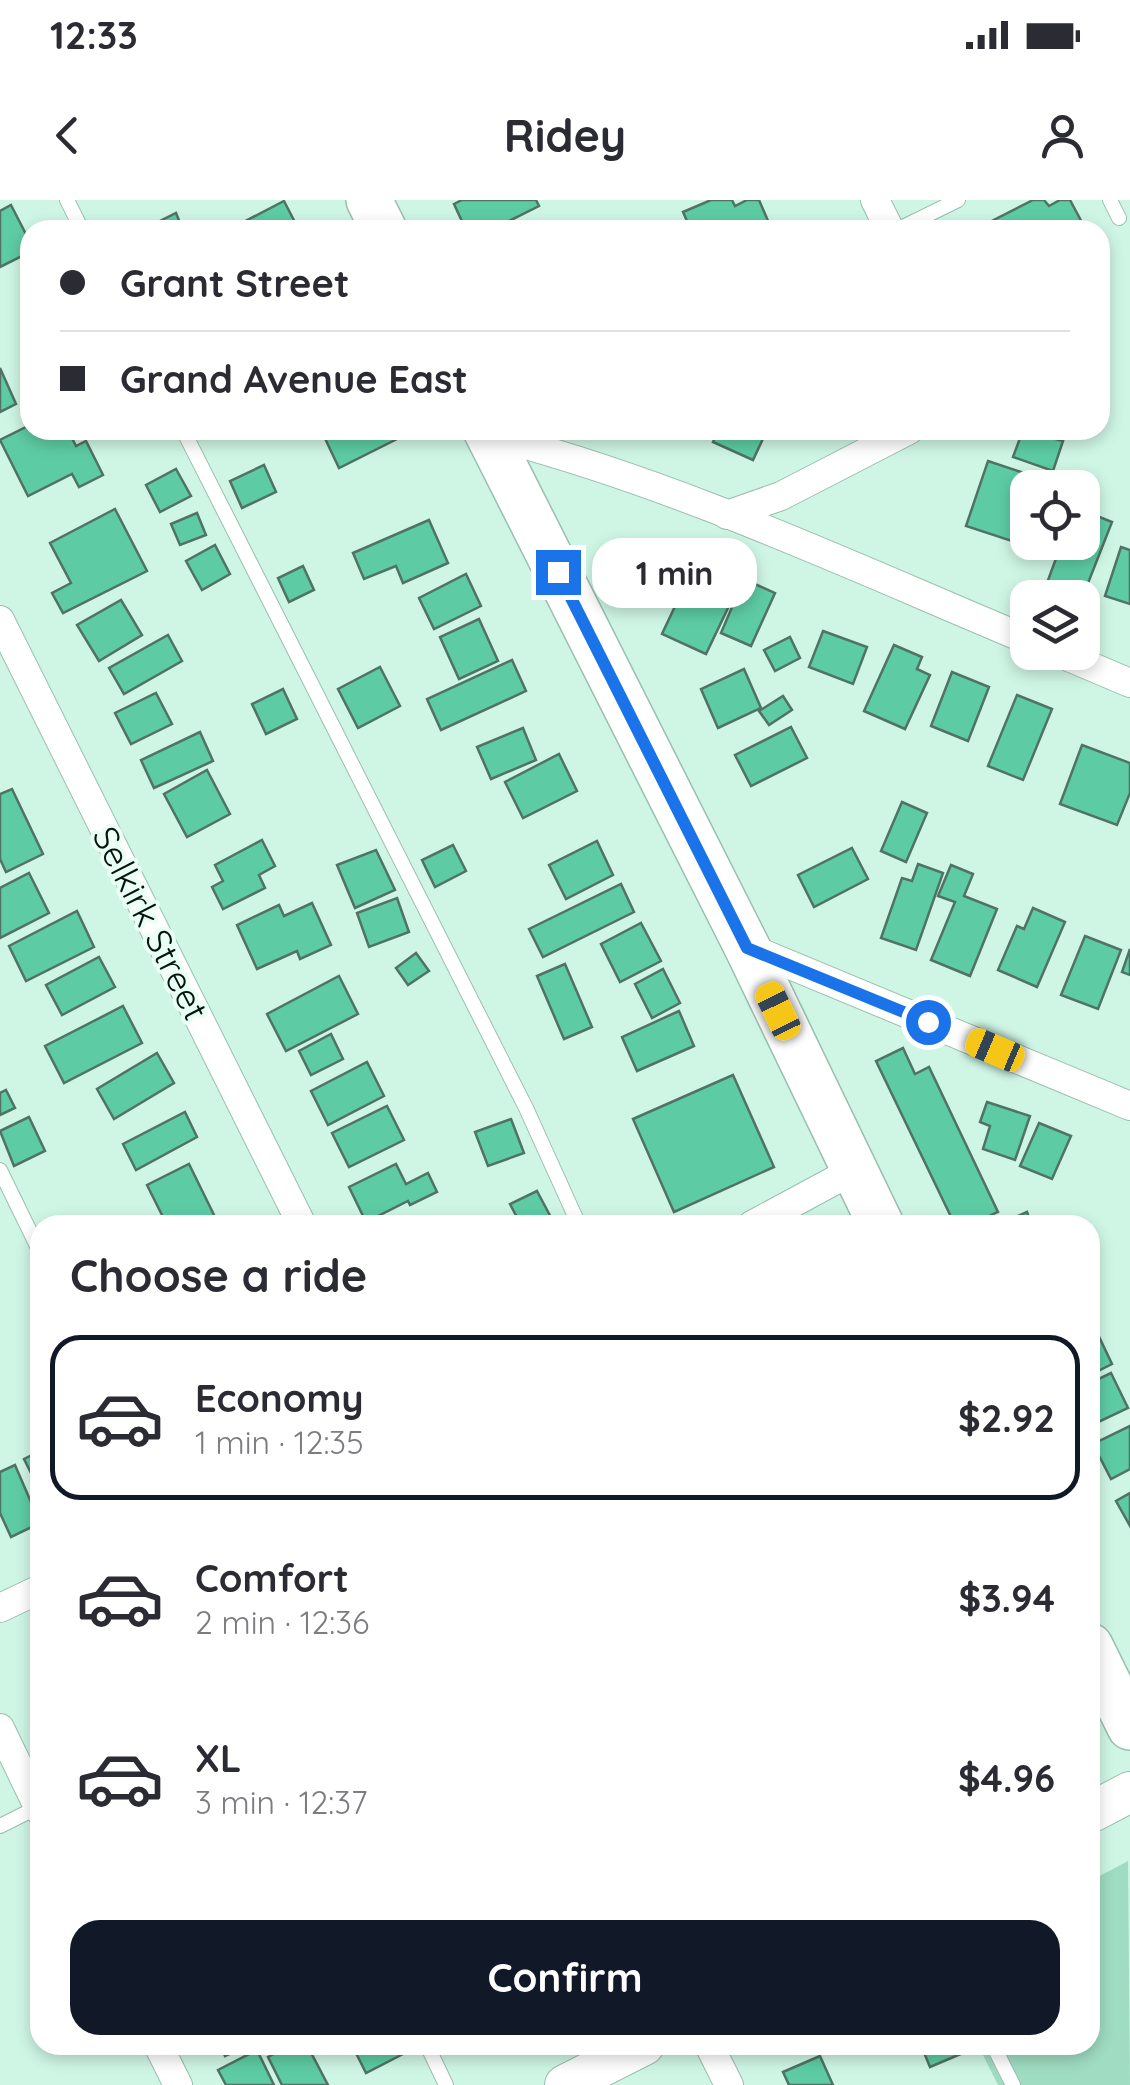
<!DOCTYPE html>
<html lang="en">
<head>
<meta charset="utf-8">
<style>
  :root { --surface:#fff; --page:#f2f2f3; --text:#2b2b33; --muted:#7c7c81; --line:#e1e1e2; --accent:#111827 }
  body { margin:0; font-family:Quicksand,sans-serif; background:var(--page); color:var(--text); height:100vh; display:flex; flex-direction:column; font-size:38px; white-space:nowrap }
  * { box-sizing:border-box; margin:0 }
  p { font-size:32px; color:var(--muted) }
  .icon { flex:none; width:55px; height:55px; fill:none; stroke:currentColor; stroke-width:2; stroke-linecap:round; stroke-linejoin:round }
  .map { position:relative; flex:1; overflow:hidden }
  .panel { position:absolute; left:30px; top:1015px; width:1070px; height:840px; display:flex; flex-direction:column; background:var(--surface); border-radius:30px; box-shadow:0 5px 15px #0003 }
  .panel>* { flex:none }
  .guide { position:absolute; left:20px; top:20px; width:1090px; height:220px; border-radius:30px; box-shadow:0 5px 15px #0003; display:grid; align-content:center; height:220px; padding:0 40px; background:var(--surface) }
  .fabs { position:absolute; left:1010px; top:270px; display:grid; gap:20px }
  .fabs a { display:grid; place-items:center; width:90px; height:90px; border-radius:20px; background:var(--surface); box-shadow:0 5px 15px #0003; font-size:50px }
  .end { position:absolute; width:45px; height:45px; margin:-22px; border:12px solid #1a73e8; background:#fff; box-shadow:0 0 0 5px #fff }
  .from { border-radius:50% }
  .bubble { position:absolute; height:70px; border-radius:30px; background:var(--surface); box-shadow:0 5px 15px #0003; font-size:32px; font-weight:700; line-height:70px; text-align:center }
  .car { position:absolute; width:30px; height:60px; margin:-30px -15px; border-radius:12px; box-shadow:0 0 8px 2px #0007; background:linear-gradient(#f5c518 24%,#345 0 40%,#f5c518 0 76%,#345 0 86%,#f5c518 0) }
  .guide b { display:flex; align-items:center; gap:35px; height:95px; font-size:38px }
  .guide b+b { border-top:2px solid var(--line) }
  .guide i { width:25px; height:25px; background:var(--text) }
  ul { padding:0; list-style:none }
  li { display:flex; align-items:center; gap:30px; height:165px; margin:0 20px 15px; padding:0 20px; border:5px solid transparent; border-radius:30px }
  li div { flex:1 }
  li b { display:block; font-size:38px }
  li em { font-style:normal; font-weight:700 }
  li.active { border-color:var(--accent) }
  li>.icon { width:90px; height:90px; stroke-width:1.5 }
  h2 { padding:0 40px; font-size:45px; line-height:120px }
  .primary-button { display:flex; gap:20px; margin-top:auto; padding:20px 40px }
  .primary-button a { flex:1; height:115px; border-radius:30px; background:var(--accent); color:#fff; font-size:40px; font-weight:700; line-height:115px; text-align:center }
  .status { display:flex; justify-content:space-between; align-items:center; height:70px; padding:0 50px; background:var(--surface); direction:ltr }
  .status svg { height:28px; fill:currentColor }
  header { display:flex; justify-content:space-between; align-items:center; height:130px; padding:0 40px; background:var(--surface); font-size:45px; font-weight:700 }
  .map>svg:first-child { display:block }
  .green { fill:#9fdcc2 }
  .building { fill:#5dcca4; stroke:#507365; stroke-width:2.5 }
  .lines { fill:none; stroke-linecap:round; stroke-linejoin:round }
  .lane-casing { stroke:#99bfaf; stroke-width:16 }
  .street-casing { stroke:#99bfaf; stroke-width:30 }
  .secondary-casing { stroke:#99bfaf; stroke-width:42 }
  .primary-casing { stroke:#99bfaf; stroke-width:48 }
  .lane { stroke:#fff; stroke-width:14 }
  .street { stroke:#fff; stroke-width:28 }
  .secondary { stroke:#fff; stroke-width:40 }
  .primary { stroke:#fff; stroke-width:45 }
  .route { stroke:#1a73e8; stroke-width:12 }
  .labels { text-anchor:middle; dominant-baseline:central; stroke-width:8; stroke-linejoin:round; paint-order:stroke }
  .street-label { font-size:35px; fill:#06130e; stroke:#e8fff5 }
</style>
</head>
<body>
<div class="status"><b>12:33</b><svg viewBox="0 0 49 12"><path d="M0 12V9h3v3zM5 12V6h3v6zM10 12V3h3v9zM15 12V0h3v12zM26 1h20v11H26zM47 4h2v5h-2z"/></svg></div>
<header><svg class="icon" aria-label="back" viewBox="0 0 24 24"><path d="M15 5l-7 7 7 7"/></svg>Ridey<svg class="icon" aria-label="person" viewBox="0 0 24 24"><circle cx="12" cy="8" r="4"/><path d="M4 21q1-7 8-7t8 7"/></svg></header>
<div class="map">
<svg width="1130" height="1885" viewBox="0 0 1130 1885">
  <rect width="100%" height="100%" fill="#cff6e5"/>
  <path class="green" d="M1128,1661L1130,1885H998L978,1845H1090V1681Z"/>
  <g class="building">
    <path d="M462,0H536L539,6L491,30H466L454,4Z"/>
    <path d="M711,0H732L735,6L747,0H759L772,30H691L683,12Z"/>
    <path d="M1033,0H1044L1049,6L1060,0H1070L1086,30H974Z"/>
    <path d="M284,1L299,30H228Z"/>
    <path d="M11,5L30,42V52L0,67V11Z"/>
    <path d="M176,13L183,30H144V29Z"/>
    <path d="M0,168L16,204L0,212Z"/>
    <path d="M30,225V230H68L76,246L86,241L103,275L79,287L72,274L28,296L0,240Z"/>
    <path d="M321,230H410L411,232L339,268Z"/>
    <path d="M718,230H767L753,260L713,242Z"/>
    <path d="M1023,230L1063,241L1053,271L1013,257Z"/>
    <path d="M988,261L1039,278L1036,288H1028V313L1018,343L966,326Z"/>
    <path d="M264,265L276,292L242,308L230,281Z"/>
    <path d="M176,269L191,296L160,312L146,285Z"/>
    <path d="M115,309L147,371L63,413L52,393L71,383L50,343Z"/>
    <path d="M1082,310L1112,322L1083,396L1047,383L1062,342H1082Z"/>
    <path d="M197,313L206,335L180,345L171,324Z"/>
    <path d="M429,320L448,363L403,383L396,366L364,379L353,353Z"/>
    <path d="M215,345L230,374L202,390L186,361Z"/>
    <path d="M1121,347L1130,350V404L1105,396Z"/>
    <path d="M303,366L314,390L289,402L278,378Z"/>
    <path d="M694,366L738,387L706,454L662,434Z"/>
    <path d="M466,374L481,406L434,429L419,398Z"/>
    <path d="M744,379L775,393L751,446L721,433Z"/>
    <path d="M121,400L142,435L99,461L77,425Z"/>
    <path d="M479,419L498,461L459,479L440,437Z"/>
    <path d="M823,431L867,447L853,484L809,467Z"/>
    <path d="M168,435L182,461L124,494L109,468Z"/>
    <path d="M790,437L800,458L775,471L764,450Z"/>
    <path d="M894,445L922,457L917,469L930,475L905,529L864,511Z"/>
    <path d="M512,460L526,491L441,530L427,499Z"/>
    <path d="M380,467L400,506L358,528L338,489Z"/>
    <path d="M744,469L761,508L718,528L701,489Z"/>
    <path d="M952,472L989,487L968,541L931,526Z"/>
    <path d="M283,489L297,519L266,534L252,504Z"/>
    <path d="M156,493L172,524L131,544L115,513Z"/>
    <path d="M1017,495L1052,509L1023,580L988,566Z"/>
    <path d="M783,496L792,510L769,525L759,511Z"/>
    <path d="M791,527L807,558L751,586L735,555Z"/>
    <path d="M523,528L536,560L491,579L477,547Z"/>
    <path d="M200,532L213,561L154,588L141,560Z"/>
    <path d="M1082,545L1130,563V593L1117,625L1060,604Z"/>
    <path d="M559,554L577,591L523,618L505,582Z"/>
    <path d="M207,570L230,614L187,637L164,594Z"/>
    <path d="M12,589L43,654L6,672L0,659V594Z"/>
    <path d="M902,602L927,613L906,662L881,651Z"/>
    <path d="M262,640L275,666L259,675L265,688L223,709L212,687L223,681L215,665Z"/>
    <path d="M597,641L613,675L566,699L549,665Z"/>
    <path d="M453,645L466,671L435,687L422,660Z"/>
    <path d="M852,648L868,679L814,707L798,675Z"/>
    <path d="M376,650L395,690L355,708L337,665Z"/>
    <path d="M918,664L943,673L916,750L881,738L902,678L912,681Z"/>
    <path d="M951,665L973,674L964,696L997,709L970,776L931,760L955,702L938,696Z"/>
    <path d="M29,673L49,713L0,738V688Z"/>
    <path d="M621,684L634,712L543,757L529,729Z"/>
    <path d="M397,698L409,732L369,747L357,713Z"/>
    <path d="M312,703L331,745L300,759L297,751L257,769L237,725L279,705L284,716Z"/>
    <path d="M1033,708L1065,722L1037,787L998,770L1017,726L1024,729Z"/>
    <path d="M77,711L94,747L26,781L9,746Z"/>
    <path d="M641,723L661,761L620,782L601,744Z"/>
    <path d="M1085,736L1121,750L1098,809L1061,795Z"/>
    <path d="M1130,749V775L1122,772Z"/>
    <path d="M416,753L429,771L408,785L396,768Z"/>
    <path d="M99,757L115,787L62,815L46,785Z"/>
    <path d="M565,764L592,827L564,839L537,776Z"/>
    <path d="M663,769L680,803L652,818L635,784Z"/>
    <path d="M339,776L358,814L286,851L267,814Z"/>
    <path d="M123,806L142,843L64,883L45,846Z"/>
    <path d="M679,811L694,846L637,871L622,837Z"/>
    <path d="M331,834L343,859L311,875L299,851Z"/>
    <path d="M903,848L915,874L929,867L998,1012L970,1025H955L876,861Z"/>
    <path d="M157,853L174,883L114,919L97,889Z"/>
    <path d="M367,862L384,896L328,925L311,891Z"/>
    <path d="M733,875L774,967L674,1012L633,919Z"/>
    <path d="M6,890L15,908L0,915V893Z"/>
    <path d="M987,902L1030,916L1015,960L983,949L990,926L980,922Z"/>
    <path d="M387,906L404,940L349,967L332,933Z"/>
    <path d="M185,912L197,937L136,970L123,944Z"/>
    <path d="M29,917L45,951L14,966L0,931Z"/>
    <path d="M511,919L524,953L488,966L475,932Z"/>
    <path d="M1039,923L1071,936L1052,979L1020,966Z"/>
    <path d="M189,964L216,1019L205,1025H167L147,985Z"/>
    <path d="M396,964L406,984L428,973L437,992L410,1005L408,1001L366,1022L349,987Z"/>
    <path d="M537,991L555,1025H521L510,1004Z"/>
    <path d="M1027,1012L1032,1025H998Z"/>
    <path d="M1093,1124L1112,1164L1090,1175V1126Z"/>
    <path d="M1111,1173L1128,1208L1090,1226V1183Z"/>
    <path d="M1130,1226V1269L1111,1279L1093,1244Z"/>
    <path d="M40,1251V1291L24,1259Z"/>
    <path d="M15,1265L40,1323L11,1337L0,1313V1272Z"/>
    <path d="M1130,1293V1326L1116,1301Z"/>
    <path d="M220,1845H248L225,1856Z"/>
    <path d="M290,1845H307L328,1885H282L268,1857Z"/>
    <path d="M352,1845H399L403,1854L366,1873Z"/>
    <path d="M921,1845H968L970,1850L930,1867Z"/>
    <path d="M257,1850L274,1885H226L218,1870Z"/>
    <path d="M820,1856L833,1885H789L783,1872Z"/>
  </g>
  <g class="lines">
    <g class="lane-casing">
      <g id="lane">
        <path d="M67,0L82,30"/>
        <path d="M1110,0L1119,18"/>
        <path d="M897,30L958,0"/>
        <path d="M183,230L526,908L579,1025"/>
        <path d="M0,970L40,1052"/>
        <path d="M0,1626L38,1607"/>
        <path d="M427,1845L446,1885"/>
        <path d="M993,1845L1013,1885"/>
      </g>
    </g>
    <g class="street-casing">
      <g id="street">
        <path d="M875,0L890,30"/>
        <path d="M489,235C675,283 851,366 1028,440"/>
        <path d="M727,315L781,296L909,230"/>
        <path d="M0,420L302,1025"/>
        <path d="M1057,452L1130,483"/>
        <path d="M747,747L1130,906"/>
        <path d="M752,1025L854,970"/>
        <path d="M0,1408L40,1389"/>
        <path d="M0,1528L40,1611"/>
        <path d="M158,1845L178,1885"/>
        <path d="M709,1845L729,1885"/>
      </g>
    </g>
    <g class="secondary-casing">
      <g id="secondary">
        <path d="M1090,1613L1130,1592"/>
        <path d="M565,1885L644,1845"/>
      </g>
    </g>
    <g class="primary-casing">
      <g id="primary">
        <path d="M369,0L384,30"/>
        <path d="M486,230L747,747L881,1025"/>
        <path d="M1090,1446L1130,1527"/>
      </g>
    </g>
    <use href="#lane" class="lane"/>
    <use href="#street" class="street"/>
    <use href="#secondary" class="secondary"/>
    <use href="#primary" class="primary"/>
  </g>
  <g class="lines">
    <path class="route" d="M558,372L747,748L928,822"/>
  </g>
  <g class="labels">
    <g class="street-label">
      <text transform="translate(151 723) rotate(63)">Selkirk Street</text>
    </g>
  </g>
</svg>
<div class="fabs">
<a><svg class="icon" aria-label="locate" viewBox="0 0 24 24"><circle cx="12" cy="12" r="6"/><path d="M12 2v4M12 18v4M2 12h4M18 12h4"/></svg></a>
<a><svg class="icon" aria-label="layers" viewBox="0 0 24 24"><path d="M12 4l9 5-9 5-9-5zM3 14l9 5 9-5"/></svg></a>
</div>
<i class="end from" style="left:928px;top:822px"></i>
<i class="end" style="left:558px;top:372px"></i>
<div class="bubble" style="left:592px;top:338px;width:165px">1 min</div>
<i class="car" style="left:778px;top:811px;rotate:334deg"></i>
<i class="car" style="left:995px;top:850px;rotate:293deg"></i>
<div class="guide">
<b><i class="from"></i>Grant Street</b>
<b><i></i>Grand Avenue East</b>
</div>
<section class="panel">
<h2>Choose a ride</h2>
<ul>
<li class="active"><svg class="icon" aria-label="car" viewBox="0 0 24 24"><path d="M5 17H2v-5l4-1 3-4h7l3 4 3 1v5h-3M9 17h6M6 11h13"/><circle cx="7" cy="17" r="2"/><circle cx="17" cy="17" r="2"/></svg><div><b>Economy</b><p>1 min · 12:35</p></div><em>$2.92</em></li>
<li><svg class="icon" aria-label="car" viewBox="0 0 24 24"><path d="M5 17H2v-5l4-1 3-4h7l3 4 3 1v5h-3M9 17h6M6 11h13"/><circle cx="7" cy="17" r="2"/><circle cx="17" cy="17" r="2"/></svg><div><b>Comfort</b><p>2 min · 12:36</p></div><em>$3.94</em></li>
<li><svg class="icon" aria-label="car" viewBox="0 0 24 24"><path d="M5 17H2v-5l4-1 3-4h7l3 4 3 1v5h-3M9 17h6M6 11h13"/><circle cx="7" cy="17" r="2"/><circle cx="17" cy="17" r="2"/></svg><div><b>XL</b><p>3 min · 12:37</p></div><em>$4.96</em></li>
</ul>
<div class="primary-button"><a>Confirm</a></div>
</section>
</div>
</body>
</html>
